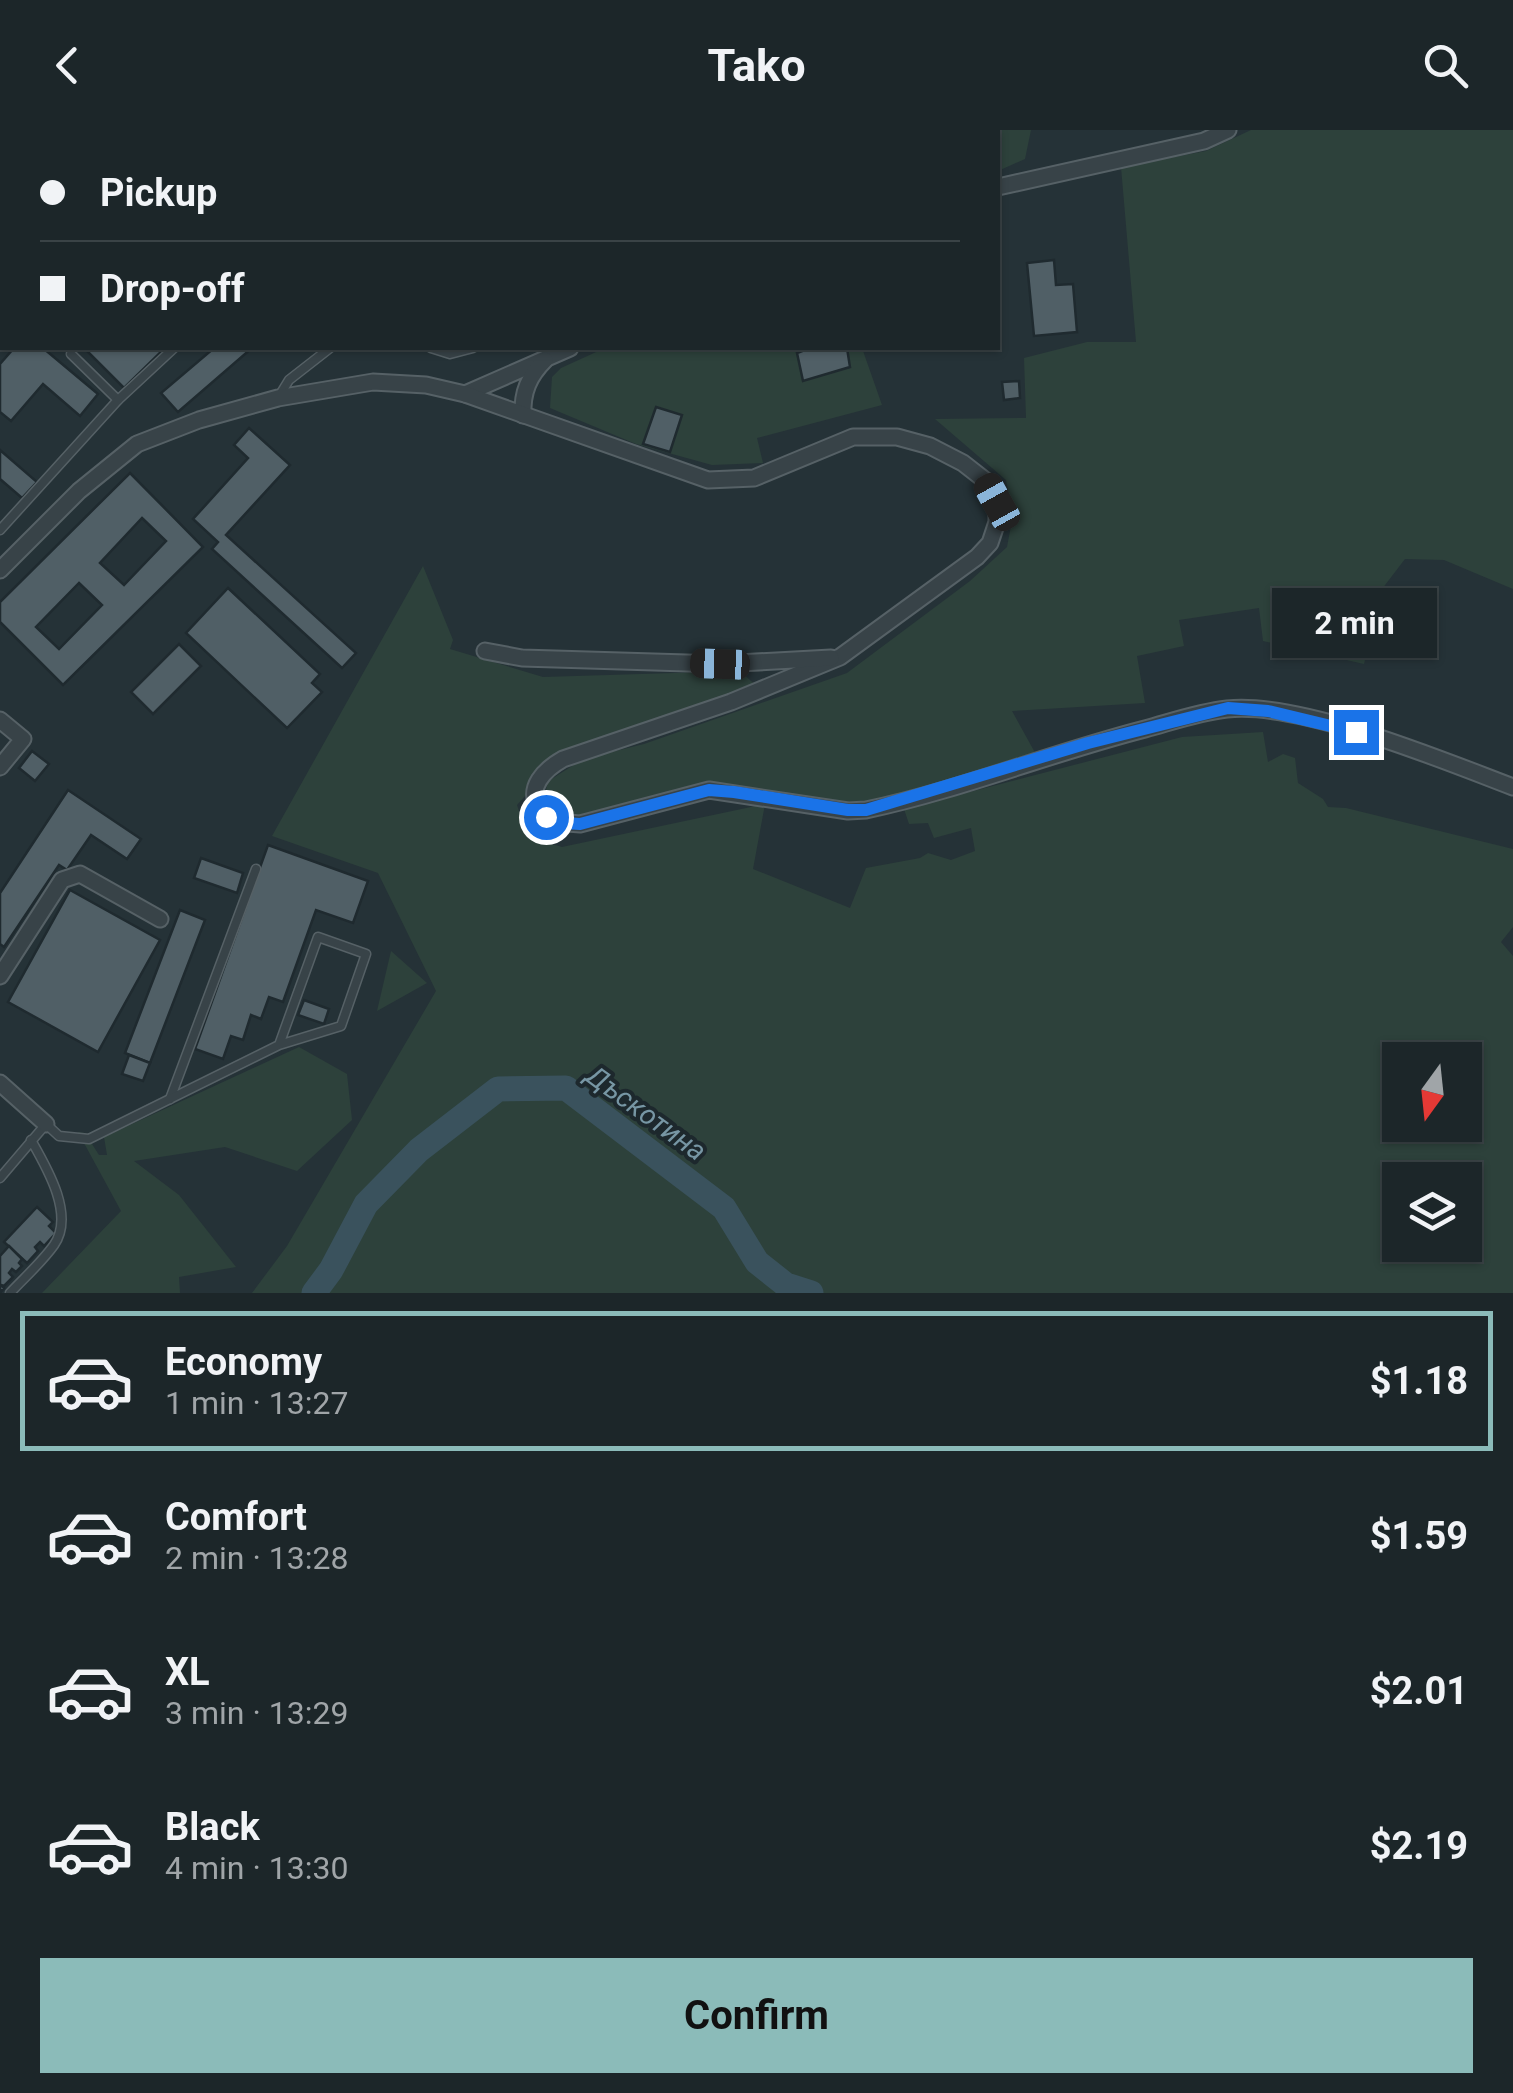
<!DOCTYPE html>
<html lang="en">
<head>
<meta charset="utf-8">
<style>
  :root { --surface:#1c2629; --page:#252e31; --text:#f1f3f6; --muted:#a0a5a8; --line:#3a4346; --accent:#8bbbb9 }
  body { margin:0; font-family:Roboto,sans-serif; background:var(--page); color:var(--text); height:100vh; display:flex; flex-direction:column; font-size:38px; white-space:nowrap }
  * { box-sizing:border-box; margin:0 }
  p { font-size:32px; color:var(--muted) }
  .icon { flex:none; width:55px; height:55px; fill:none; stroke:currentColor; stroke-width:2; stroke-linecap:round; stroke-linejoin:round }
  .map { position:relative; height:1163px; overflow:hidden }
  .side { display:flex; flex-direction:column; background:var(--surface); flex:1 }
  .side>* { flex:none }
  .top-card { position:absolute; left:0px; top:0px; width:1000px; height:220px; box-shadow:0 2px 8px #0004,0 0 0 2px var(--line); display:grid; align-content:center; height:220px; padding:0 40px; background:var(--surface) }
  .needle { width:65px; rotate:195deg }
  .tools { position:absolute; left:1382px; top:912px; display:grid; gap:20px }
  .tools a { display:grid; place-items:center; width:100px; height:100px; border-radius:0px; background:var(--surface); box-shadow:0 2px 8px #0004,0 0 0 2px var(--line); font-size:50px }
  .end { position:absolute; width:45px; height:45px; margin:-22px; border:12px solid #1a73e8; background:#fff; box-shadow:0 0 0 5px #fff }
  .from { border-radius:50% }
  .bubble { position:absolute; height:70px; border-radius:0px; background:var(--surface); box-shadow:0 2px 8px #0004,0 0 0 2px var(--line); font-size:32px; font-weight:700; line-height:70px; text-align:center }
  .car { position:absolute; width:30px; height:60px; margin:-30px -15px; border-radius:12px; box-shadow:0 0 8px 2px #0007; background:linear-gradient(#222 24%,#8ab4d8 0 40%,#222 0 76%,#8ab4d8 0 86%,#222 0) }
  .top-card b { display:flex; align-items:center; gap:35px; height:95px; font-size:38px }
  .top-card b+b { border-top:2px solid var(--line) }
  .top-card i { width:25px; height:25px; background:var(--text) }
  ul { padding:18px 0 0; list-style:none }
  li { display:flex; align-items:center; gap:30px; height:140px; margin:0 20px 15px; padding:0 20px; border:5px solid transparent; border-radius:0px }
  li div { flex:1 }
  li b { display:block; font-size:38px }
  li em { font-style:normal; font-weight:700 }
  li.on { border-color:var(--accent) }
  li>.icon { width:90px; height:90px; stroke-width:1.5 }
  .action { display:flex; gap:20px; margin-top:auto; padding:20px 40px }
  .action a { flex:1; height:115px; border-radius:0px; background:var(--accent); color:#111; font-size:40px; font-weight:700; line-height:115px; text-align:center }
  header { display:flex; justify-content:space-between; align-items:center; height:130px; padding:0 40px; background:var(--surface); font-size:45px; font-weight:700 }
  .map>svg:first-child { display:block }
  .green { fill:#2d413b; fill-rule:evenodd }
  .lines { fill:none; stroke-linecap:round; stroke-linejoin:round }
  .river { stroke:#3a525d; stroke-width:25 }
  .building { fill:#505f66; stroke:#1f2a2f; stroke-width:2.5; fill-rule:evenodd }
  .service-casing { stroke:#566166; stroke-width:11 }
  .minor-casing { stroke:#566166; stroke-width:19 }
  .service { stroke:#384348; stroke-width:8 }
  .minor { stroke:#384348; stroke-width:15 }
  .route { stroke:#1a73e8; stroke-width:12 }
  .labels { text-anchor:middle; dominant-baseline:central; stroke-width:8; stroke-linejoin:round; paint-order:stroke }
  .water-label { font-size:28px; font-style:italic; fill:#7796a4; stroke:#1d282d }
</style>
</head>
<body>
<header><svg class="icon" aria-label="back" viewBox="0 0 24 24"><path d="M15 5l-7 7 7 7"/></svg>Tako<svg class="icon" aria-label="search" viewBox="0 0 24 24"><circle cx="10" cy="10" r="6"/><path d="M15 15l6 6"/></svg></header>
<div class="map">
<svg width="1513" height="1163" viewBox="0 0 1513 1163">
  <rect width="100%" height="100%" fill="#253237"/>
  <g class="green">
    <path d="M916,0H1031L1025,29L998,41V2Z"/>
    <path d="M1251,0H1513V459L1444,430L1405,429L1382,459L1364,534L1263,511L1259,478L1179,490L1184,516L1137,526L1145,573L1012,581L1038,628L905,669L846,676L744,658L696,655L568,688L545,677L547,652L583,629L644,614L847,543L970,451L1007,417L1013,385L1006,350L935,289L1026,288L1024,228L1087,212H1136L1121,37L1206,21Z"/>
    <path d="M605,218H862L882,275L757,308L763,333L712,335L636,314L550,278L552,247L561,238Z"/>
    <path d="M423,436L453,510L450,519L543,547L740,541L760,559L554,634L517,675L528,707L562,717L765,674L753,739L850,778L866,738L920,728L928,723L951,730L975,721L971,698L934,708L928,693L909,694L904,679L1182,607L1263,602L1268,632L1283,624L1295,628L1298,653L1323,669L1328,677L1346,678L1513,719V797L1501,812L1513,826V1163H252L287,1116L436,861L378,743L272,706ZM1400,930H1465V995H1400ZM1400,1050H1465V1115H1400Z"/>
    <path d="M391,821L427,853L377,881Z"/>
    <path d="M299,917L347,944L352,990L297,1041L225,1017L134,1031L179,1065L236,1137L179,1147L180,1163H42L121,1081L78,1002L85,1003L99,1025H107L104,1007Z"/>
  </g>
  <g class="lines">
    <path class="river" d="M314,1163L331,1140L366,1074L419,1020L498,959L566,958L724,1078L757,1132L786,1155L811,1163"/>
  </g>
  <g class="building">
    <path d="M159,0H264L157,2Z"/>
    <path d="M299,0H365L296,2Z"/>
    <path d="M458,0H522L524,2H455Z"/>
    <path d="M0,26L2,27L0,115Z"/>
    <path d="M1054,130L1056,155L1073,154L1077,202L1034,206L1027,133Z"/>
    <path d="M14,218H43L98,264L80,286L43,254L11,291L0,282V234Z"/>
    <path d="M84,218H165L124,258Z"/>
    <path d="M214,218H252L178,282L161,263Z"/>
    <path d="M810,218H847L850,237L803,251L797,223Z"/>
    <path d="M1019,251L1020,268L1004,270L1002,252Z"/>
    <path d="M656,277L682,285L670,322L643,314Z"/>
    <path d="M249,298L290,335L226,405L356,523L342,538L212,419L218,412L193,389L248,328L234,315Z"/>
    <path d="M0,320L37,352L22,368L0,349Z"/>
    <path d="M130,343L203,417L63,555L0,492V472ZM142,388L166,411L124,455L100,433ZM79,453L102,475L59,519L36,497Z"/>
    <path d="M228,458L320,544L312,553L322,562L287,598L186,503Z"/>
    <path d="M179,514L201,536L153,584L131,562Z"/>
    <path d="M32,621L49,634L35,651L19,638Z"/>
    <path d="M68,660L141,709L127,729L91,705L67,740L59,735L4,817L0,814V763Z"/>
    <path d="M268,715L368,751L353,793L316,780L283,872L269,867L261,889L251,885L243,910L231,906L223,929L195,919Z"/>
    <path d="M201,728L243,743L237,763L194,748Z"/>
    <path d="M70,760L160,810L98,922L8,872Z"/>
    <path d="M180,780L205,790L150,933L125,923Z"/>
    <path d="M304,870L329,879L324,894L298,885Z"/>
    <path d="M129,925L150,933L143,951L122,944Z"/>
    <path d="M37,1077L53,1092L49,1096L56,1103L44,1116L40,1112L35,1117L38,1121L27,1133L4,1112Z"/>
    <path d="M9,1116L22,1129L19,1133L22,1136L16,1142L12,1139L9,1143L13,1147L4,1156L1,1155L4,1158L0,1163V1126Z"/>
  </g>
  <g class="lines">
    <g class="service-casing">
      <g id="service">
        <path d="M425,2L428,0"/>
        <path d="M431,218L450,224L473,218"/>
        <path d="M71,224L118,270"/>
        <path d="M278,268L289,250L330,218"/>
        <path d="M0,400L118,270L174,218"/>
        <path d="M170,969L256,739"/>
        <path d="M0,1048L46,994L59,1006L89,1009L279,915L318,807L366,824L341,896L279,915"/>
        <path d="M10,1163C24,1148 42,1132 54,1115C75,1085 47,1038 31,1010"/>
      </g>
    </g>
    <g class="minor-casing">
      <g id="minor">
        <path d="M34,0L37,2"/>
        <path d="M998,57L1204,11L1228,0"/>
        <path d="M0,130L2,128"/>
        <path d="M465,264L570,218"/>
        <path d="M523,285C522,262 529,246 545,230"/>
        <path d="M0,440L79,361L137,314L199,290L278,268L373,252L426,255L465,264L708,350L754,348L853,307H897L930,316L963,333L986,351L997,371V392L990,413L977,427L840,527L731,572L563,629C517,655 530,692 580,694L709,660L848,681L866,680C960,660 1051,623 1145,599C1171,592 1199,582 1227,579C1300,571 1442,630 1513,657"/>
        <path d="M485,521L522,528L720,534L831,528"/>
        <path d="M0,590L23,609L0,637"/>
        <path d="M0,846L62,750L80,744L160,789"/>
        <path d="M0,953L46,994"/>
      </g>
    </g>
    <use href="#service" class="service"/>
    <use href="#minor" class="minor"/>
  </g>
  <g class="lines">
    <path class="route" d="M546,687L564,693L580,694L709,660L734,662L848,680H866L1088,613L1228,578L1268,581L1356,602"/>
  </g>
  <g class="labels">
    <g class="water-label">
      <text transform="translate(646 983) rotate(36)">Дъскотина</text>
    </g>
  </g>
</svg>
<div class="tools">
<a><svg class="needle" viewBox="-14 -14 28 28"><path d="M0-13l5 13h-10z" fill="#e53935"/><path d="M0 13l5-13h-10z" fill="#a0a5a8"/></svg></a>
<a><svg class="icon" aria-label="layers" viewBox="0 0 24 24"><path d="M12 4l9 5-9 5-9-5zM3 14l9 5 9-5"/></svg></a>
</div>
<i class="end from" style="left:546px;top:687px"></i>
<i class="end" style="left:1356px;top:602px"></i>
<div class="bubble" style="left:1272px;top:458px;width:165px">2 min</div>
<i class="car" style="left:997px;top:372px;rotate:331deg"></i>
<i class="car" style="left:720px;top:534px;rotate:272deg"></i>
<div class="top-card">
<b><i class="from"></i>Pickup</b>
<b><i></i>Drop-off</b>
</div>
</div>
<section class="side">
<ul>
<li class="on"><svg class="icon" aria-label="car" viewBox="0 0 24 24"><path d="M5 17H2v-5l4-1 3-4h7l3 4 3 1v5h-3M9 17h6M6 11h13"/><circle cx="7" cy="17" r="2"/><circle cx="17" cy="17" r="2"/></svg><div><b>Economy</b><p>1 min · 13:27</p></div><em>$1.18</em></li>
<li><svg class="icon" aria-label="car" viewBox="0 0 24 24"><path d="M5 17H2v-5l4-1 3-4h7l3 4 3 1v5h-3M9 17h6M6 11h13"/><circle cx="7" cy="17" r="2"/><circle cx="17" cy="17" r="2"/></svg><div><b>Comfort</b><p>2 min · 13:28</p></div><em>$1.59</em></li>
<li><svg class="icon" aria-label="car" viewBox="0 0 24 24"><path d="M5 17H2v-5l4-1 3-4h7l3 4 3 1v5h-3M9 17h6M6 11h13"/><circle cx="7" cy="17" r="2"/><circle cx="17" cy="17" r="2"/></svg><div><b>XL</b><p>3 min · 13:29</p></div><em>$2.01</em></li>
<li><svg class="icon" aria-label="car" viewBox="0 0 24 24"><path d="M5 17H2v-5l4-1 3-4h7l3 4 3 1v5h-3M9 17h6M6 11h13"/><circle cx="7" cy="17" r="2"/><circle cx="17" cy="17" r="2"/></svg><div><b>Black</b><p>4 min · 13:30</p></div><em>$2.19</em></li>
</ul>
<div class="action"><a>Confirm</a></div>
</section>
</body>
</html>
